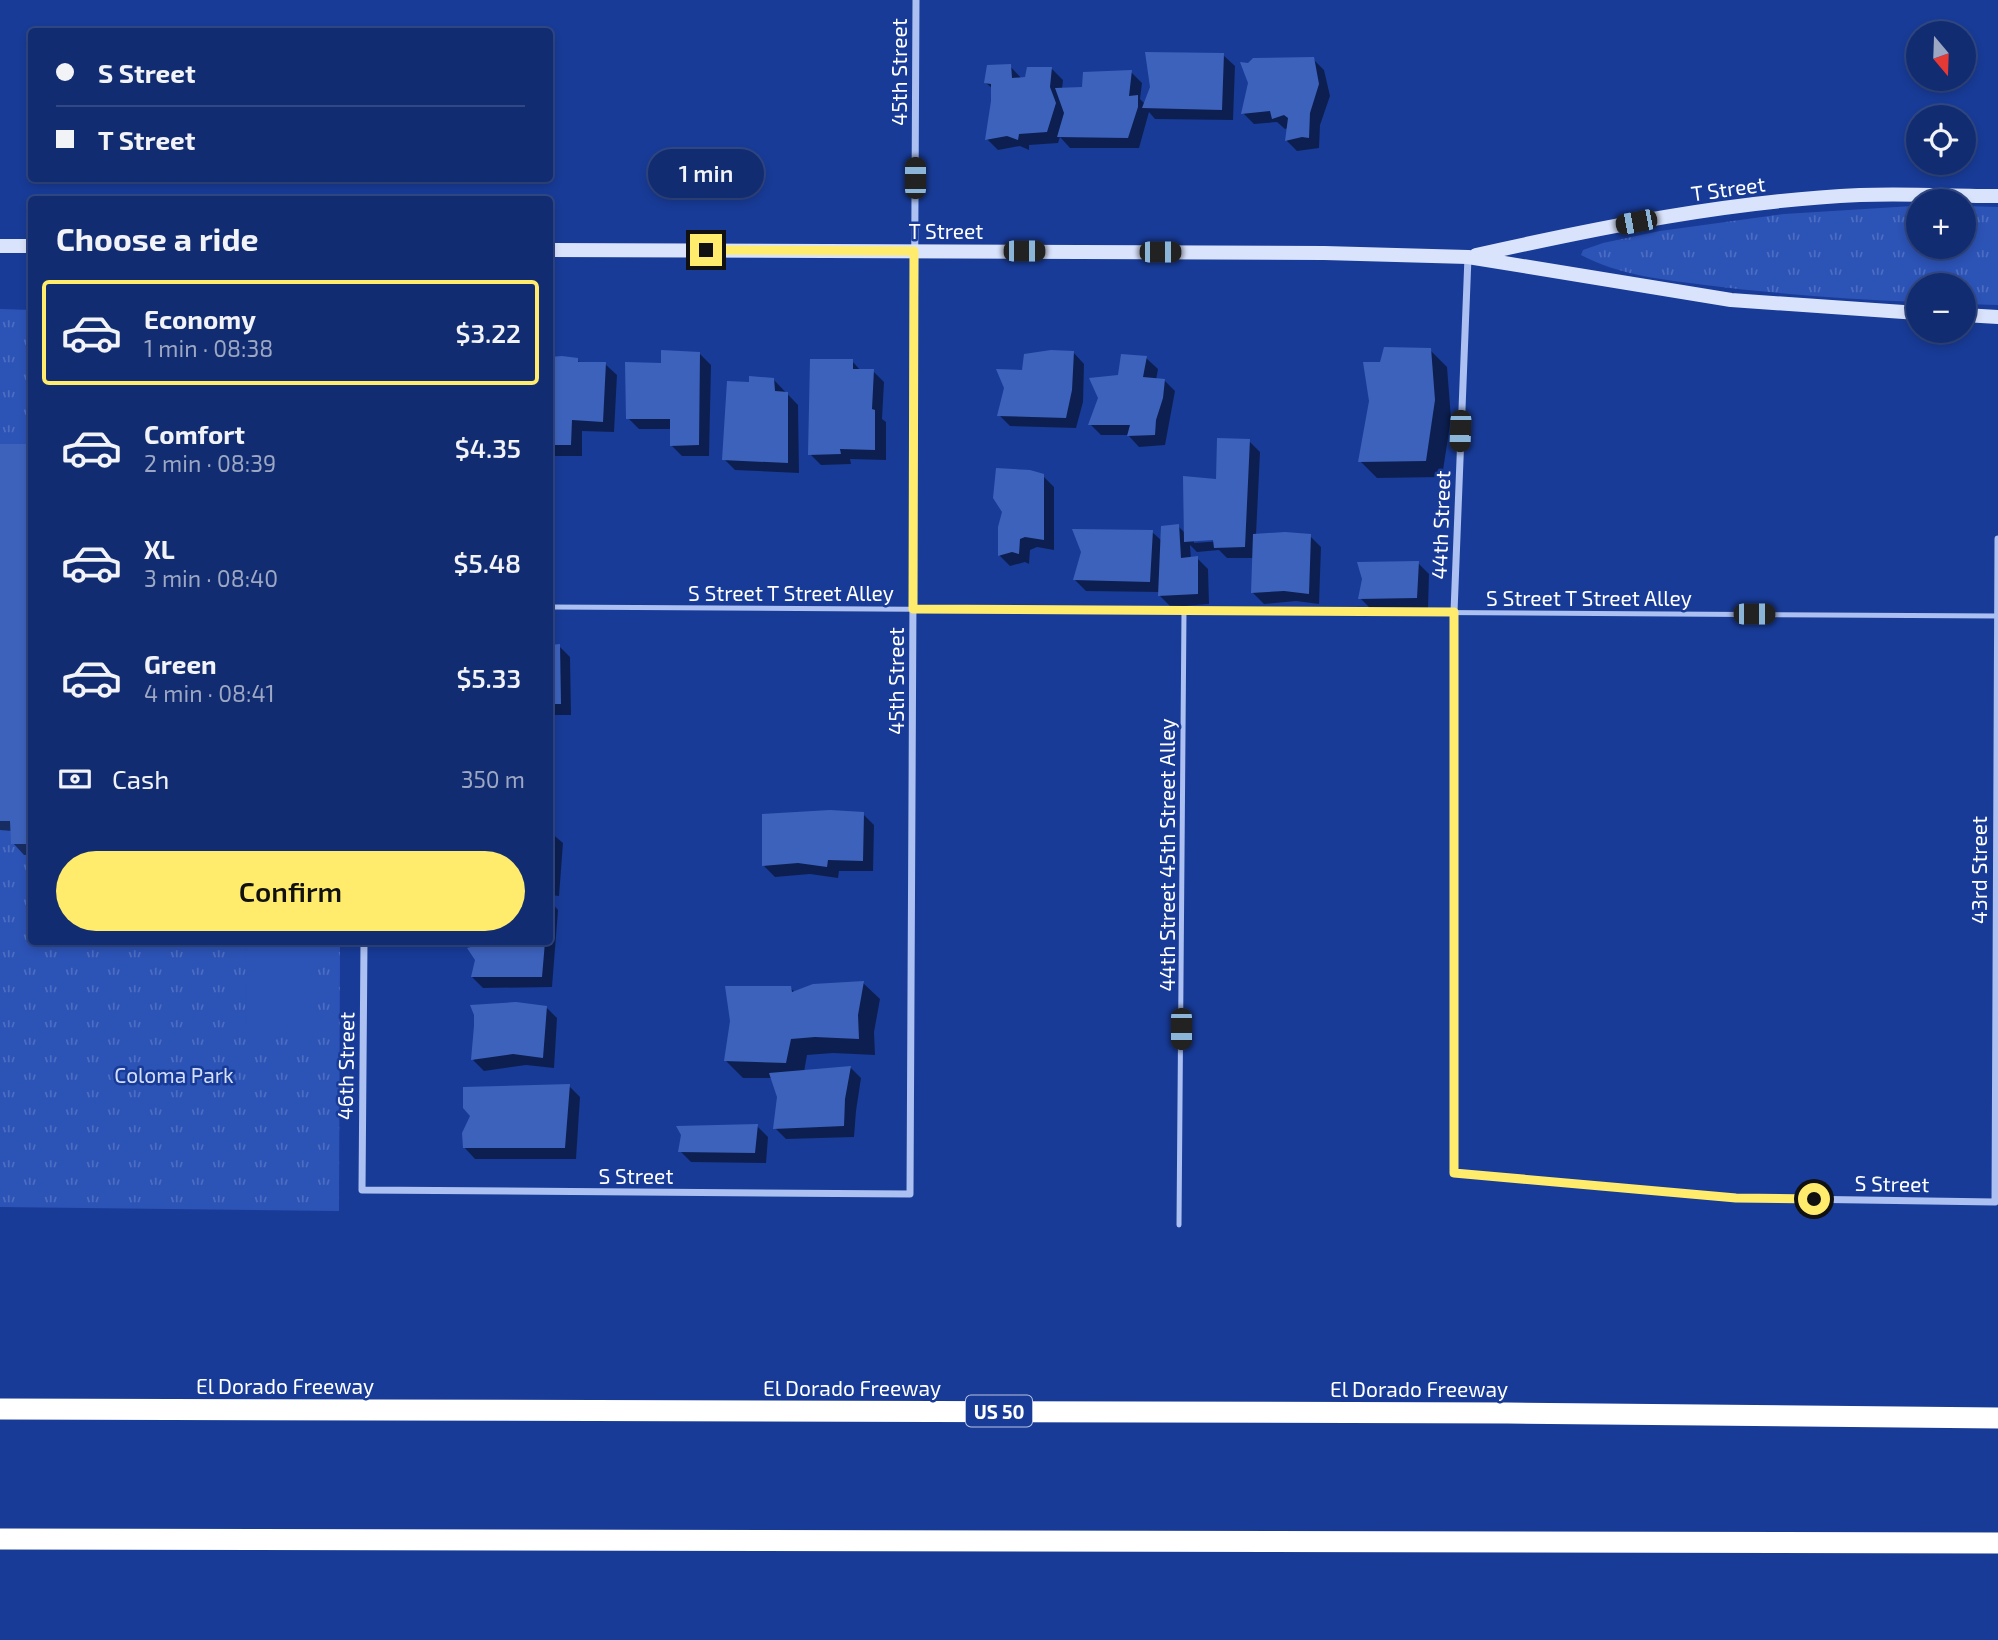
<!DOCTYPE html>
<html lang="en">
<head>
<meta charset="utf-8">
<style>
  :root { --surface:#122c71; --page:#1f3879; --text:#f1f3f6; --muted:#9ca7c3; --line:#314884; --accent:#ffec6c }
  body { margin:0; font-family:"Exo 2",sans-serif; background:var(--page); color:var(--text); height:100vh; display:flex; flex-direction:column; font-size:26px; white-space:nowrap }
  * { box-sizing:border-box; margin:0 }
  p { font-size:23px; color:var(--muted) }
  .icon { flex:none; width:38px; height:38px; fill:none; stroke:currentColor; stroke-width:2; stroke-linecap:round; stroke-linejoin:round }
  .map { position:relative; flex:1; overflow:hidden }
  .panel { position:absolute; left:28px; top:196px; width:525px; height:749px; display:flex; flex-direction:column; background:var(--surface); border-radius:7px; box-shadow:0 4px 10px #0003,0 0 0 2px var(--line) }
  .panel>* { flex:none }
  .hud { position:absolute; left:28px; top:28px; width:525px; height:154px; border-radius:7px; box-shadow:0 4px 10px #0003,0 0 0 2px var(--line); display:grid; align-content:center; height:154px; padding:0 28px; background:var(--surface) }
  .needle { width:46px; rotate:161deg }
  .controls { position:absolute; left:1906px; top:21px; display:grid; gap:14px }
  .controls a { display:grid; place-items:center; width:70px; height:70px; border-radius:50%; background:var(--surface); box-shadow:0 4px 10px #0003,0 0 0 2px var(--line); font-size:35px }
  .end { position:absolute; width:32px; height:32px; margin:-16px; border:9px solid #ffec6c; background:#111; box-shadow:0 0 0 4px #111 }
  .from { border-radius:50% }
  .bubble { position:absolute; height:49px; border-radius:24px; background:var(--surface); box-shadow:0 4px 10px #0003,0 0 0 2px var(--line); font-size:23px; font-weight:600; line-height:49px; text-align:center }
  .car { position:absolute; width:21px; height:42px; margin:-21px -10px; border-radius:9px; box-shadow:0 0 5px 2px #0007; background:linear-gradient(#222 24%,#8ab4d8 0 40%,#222 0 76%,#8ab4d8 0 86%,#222 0) }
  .hud b { display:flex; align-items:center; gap:24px; height:66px; font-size:26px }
  .hud b+b { border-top:2px solid var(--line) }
  .hud i { width:18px; height:18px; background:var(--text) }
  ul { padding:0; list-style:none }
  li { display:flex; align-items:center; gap:21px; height:105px; margin:0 14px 10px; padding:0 14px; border:4px solid transparent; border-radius:7px }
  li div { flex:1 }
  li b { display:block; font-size:26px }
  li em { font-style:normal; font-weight:600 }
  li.on { border-color:var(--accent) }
  li>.icon { width:63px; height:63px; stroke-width:1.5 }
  h2 { padding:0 28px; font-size:32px; line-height:84px }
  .pay { display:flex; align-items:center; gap:18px; height:77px; padding:0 28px; font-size:26px }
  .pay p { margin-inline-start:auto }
  .primary-button { display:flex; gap:14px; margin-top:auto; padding:14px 28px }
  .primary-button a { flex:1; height:80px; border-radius:42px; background:var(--accent); color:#111; font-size:28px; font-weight:600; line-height:80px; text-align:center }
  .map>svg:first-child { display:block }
  .grass { fill:url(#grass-tufts) }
  .pitch { fill:#2c53b6 }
  .shadow { fill:#0007; fill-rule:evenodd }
  .building { fill:#3d62bc }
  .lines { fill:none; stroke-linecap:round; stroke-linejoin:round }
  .lane { stroke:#acc0f1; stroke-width:5 }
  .street { stroke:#acc0f1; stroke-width:7 }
  .secondary { stroke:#dae3fc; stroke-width:14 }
  .highway { stroke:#fff; stroke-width:21 }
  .route { stroke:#ffec6c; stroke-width:9 }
  .labels { text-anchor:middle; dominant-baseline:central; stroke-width:5; stroke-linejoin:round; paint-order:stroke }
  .shield { fill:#183b97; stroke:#bac4e0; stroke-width:2 }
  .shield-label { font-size:19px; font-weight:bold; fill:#fff }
  .street-label { font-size:21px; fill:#fff; stroke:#183b97 }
  .park-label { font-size:21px; fill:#d3dffc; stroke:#183b97 }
</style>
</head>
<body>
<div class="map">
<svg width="1998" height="1640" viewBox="0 0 1998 1640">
  <defs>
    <pattern id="grass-tufts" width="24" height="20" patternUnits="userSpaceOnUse" patternTransform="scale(1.75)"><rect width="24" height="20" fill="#2c53b6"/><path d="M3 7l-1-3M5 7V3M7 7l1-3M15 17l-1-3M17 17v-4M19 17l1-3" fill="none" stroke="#4c6dc1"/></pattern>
  </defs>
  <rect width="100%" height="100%" fill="#183b97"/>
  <g class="grass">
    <path d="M1913,206H1918V247H1964V206L1998,207V305L1964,304V285H1918V302C1847,299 1776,294 1705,285C1665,280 1618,275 1581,255L1583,250L1603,243L1660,231L1784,214Z"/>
    <path d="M0,309L31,310L32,942H340L339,1211L0,1207Z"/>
  </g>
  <path class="pitch" d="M246,942H318V1031H245Z"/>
  <g class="shadow">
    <path d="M1223,55L1235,66L1233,120L1155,119L1149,112L1139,148H1070L1060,137L1058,143L1029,145V150L1020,146L998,150L987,139L993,89L986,83L1010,66L1022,79L1052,69L1063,80L1062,89H1083L1131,72L1142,83L1140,99L1146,105Z"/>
    <path d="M1313,59L1324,70L1330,96L1320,125L1319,148L1297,151L1286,140L1288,128L1285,129L1277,122L1254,124L1243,113Z"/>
    <path d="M1430,350L1447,367L1451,418L1442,477L1377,478L1360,461L1382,364Z"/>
    <path d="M1073,352L1084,364L1083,402L1076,428L1010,426L999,415L1023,372Z"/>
    <path d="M700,354L711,365L709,456H682L671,445V429H639L628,418L663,364Z"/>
    <path d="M562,357L577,360L581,364H605L617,375L614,432L582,431V456H555L550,451V358Z"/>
    <path d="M1146,358L1158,369L1156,380H1164L1175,391L1165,445L1139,447L1128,435H1101L1090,424L1120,376Z"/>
    <path d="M852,361L861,371H873L884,382L882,419L886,422V460L850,459L851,464L821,465L810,454Z"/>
    <path d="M773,379L798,405L799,473L735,470L724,459L751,383Z"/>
    <path d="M1249,441L1260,452L1256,535L1310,536L1321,547L1319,604L1296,601L1264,604L1253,593L1254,558H1227L1219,550L1197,552L1190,545L1191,559L1197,558L1208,569L1209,604L1171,607L1160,596V592L1086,591L1075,580L1152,532L1162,541L1178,526L1186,534L1218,481ZM1222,537V541L1194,543V539Z"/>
    <path d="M0,446H32V855H24L13,843L12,831L0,830Z"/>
    <path d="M1043,476L1054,487V550L1037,547L1030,550L1029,564L1025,562L1010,566L999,555Z"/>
    <path d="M1418,563L1429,574L1428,609H1371L1360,598Z"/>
    <path d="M550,646H559L570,657L571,715H550Z"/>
    <path d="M863,814L874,825L873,871H839L838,878L810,874L775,877L764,866Z"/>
    <path d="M550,832L563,843L559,896L550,895Z"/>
    <path d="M550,901L558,910L552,987L483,988L472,977L480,942H550Z"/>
    <path d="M863,983L880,999L874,1032L875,1055L833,1053L807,1055L804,1072L850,1067L861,1078L856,1111L854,1137L786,1139L775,1128L779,1097L772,1078H743L726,1061L790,988L795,992Z"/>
    <path d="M546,1007L557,1018L554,1068L526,1065L484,1071L473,1060Z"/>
    <path d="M569,1086L580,1097L576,1159H475L464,1147Z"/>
    <path d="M757,1126L768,1137L766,1163L691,1162L680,1151Z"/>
  </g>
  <g class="building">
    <path d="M1145,52L1224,53L1222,110L1142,108L1150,87Z"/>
    <path d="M1314,57L1319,84L1310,113L1309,138L1302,137L1285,141L1288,118L1284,115L1272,119L1270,111L1241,114L1248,83L1240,62L1248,63L1253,58Z"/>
    <path d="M1011,64L1012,78L1025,77L1027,67H1052L1050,87L1056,103L1047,132L1019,134L1018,140L1007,136L985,140L991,101V84L984,83L987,65Z"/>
    <path d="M1132,70L1129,96L1138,95V107L1128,138L1057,137L1064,113L1055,88L1082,87L1083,72Z"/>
    <path d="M1384,347L1431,348L1435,400L1426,461L1358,462L1369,401L1363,362H1380Z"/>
    <path d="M661,350L700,352L699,445L670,446V419H626L625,362L661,363Z"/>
    <path d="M1051,350L1074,351L1072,390L1066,418L997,416L1004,388L996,369L1022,370L1024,354Z"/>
    <path d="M1121,354L1147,356L1143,377L1165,379L1163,398L1156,420L1155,435L1127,436L1130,425H1088L1098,398L1089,378L1118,375Z"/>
    <path d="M562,356L578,358V362H606L603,422L572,420L571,445H550V357Z"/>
    <path d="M810,359H853V369H874L872,409L875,410V450L840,449L841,454L808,455Z"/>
    <path d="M749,376L774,378L775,391L788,392V463L722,460L727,381L749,382Z"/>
    <path d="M1217,438L1250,439L1245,547L1214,548L1213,540L1184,542L1183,476L1216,479Z"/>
    <path d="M0,444H32V844H11L10,821H0Z"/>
    <path d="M996,468L1030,470L1044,474V540L1025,537L1020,539L1019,554L1012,552L998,556V527L1002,512L993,498Z"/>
    <path d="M1179,524L1181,558L1198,556V594L1158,596L1161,526Z"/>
    <path d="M1072,529L1153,530L1150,582L1073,580L1081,552Z"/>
    <path d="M1285,532L1311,534L1309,594L1284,591L1251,593L1253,534Z"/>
    <path d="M1419,561L1417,598L1358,599L1362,579L1357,562Z"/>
    <path d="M560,644L561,704H550V645Z"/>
    <path d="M830,810L864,812L863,861L828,860L827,867L798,863L762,866V814Z"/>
    <path d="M478,942H545L542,977H471L475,960L467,948L478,945Z"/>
    <path d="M864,981L858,1015L859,1039L815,1037L791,1039L786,1063L724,1061L730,1021L725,986H791L792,992L813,984Z"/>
    <path d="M516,1002L547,1006L543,1058L513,1054L471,1060L474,1026V1015L470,1005Z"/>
    <path d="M851,1066L845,1099L844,1126L773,1129L777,1097L769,1073Z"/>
    <path d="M570,1084L565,1148H463L462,1133L470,1116L463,1108V1087Z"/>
    <path d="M758,1124L755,1153L678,1152L681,1135L676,1126Z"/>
  </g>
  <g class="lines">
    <g class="lane">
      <path d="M550,607L1998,616"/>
      <path d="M1179,1225L1184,611"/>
    </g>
    <g class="street">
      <path d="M1468,257L1454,612V1173L1736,1198L1995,1202L1998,539"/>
      <path d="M364,942L362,1190L910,1194L916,0"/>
    </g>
    <g class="secondary">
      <path d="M0,246H32"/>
      <path d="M550,250L1324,253L1468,257L1731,300L1918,313"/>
      <path d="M1476,255C1602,227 1730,201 1860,195C1905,193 1952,196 1998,196"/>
      <path d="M1964,315L1998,317"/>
    </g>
    <g class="highway">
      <path d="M0,1409L1508,1413L1998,1418"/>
      <path d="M0,1539L1998,1543"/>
    </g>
  </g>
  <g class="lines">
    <path class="route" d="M706,250L914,251L913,609L1454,612V1173L1736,1198L1814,1199"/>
  </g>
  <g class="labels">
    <rect class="shield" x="966" y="1395.5" width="66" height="31" rx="5"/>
    <g class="shield-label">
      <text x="999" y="1411">US 50</text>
    </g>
    <g class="street-label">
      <text transform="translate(898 72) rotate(-90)">45th Street</text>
      <text transform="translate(1728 188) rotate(-8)">T Street</text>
      <text x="946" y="230">T Street</text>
      <text transform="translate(1440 525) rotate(-88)">44th Street</text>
      <text x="791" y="592">S Street T Street Alley</text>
      <text x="1589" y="597">S Street T Street Alley</text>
      <text transform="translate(895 681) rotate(-90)">45th Street</text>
      <text transform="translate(1166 855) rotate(-90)">44th Street 45th Street Alley</text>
      <text transform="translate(1978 870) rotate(-90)">43rd Street</text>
      <text transform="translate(345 1066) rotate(-89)">46th Street</text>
      <text x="636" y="1175">S Street</text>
      <text transform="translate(1892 1183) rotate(1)">S Street</text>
      <text x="285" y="1385">El Dorado Freeway</text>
      <text x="852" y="1387">El Dorado Freeway</text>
      <text x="1419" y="1388">El Dorado Freeway</text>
    </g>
    <g class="park-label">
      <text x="174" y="1074">Coloma Park</text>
    </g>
  </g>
</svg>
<div class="controls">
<a><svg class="needle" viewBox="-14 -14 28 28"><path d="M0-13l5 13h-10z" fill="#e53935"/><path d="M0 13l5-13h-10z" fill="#9ca7c3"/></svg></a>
<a><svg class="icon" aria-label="locate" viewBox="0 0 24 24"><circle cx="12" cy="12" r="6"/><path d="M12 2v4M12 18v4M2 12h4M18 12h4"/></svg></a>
<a>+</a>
<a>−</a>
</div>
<i class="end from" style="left:1814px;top:1199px"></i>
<i class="end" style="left:706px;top:250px"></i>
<div class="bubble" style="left:648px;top:149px;width:116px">1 min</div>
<i class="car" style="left:915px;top:178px;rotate:0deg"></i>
<i class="car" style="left:1636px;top:222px;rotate:259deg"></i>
<i class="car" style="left:1024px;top:251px;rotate:90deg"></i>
<i class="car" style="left:1160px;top:252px;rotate:90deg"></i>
<i class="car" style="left:1460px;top:431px;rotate:182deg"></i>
<i class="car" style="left:1754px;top:614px;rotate:90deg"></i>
<i class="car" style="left:1181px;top:1029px;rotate:180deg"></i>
<div class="hud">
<b><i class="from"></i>S Street</b>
<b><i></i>T Street</b>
</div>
<section class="panel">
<h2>Choose a ride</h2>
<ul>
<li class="on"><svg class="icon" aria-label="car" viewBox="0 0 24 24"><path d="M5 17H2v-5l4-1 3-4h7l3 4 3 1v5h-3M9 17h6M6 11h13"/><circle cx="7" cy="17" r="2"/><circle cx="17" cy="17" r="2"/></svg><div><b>Economy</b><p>1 min · 08:38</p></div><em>$3.22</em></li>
<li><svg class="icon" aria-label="car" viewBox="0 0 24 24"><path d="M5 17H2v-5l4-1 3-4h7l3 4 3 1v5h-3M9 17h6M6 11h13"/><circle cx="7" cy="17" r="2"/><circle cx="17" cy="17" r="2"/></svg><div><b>Comfort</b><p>2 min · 08:39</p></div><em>$4.35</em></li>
<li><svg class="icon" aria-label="car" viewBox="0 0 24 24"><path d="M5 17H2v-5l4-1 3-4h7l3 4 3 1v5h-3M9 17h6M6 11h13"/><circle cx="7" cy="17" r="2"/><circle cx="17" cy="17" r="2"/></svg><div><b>XL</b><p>3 min · 08:40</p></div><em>$5.48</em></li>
<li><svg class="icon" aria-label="car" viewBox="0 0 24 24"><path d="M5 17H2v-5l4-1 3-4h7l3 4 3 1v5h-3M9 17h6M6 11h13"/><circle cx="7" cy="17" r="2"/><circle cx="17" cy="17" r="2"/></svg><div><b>Green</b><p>4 min · 08:41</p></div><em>$5.33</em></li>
</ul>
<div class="pay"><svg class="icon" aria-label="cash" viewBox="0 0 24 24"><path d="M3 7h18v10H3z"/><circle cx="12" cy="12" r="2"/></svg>Cash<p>350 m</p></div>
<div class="primary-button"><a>Confirm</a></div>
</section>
</div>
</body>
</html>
